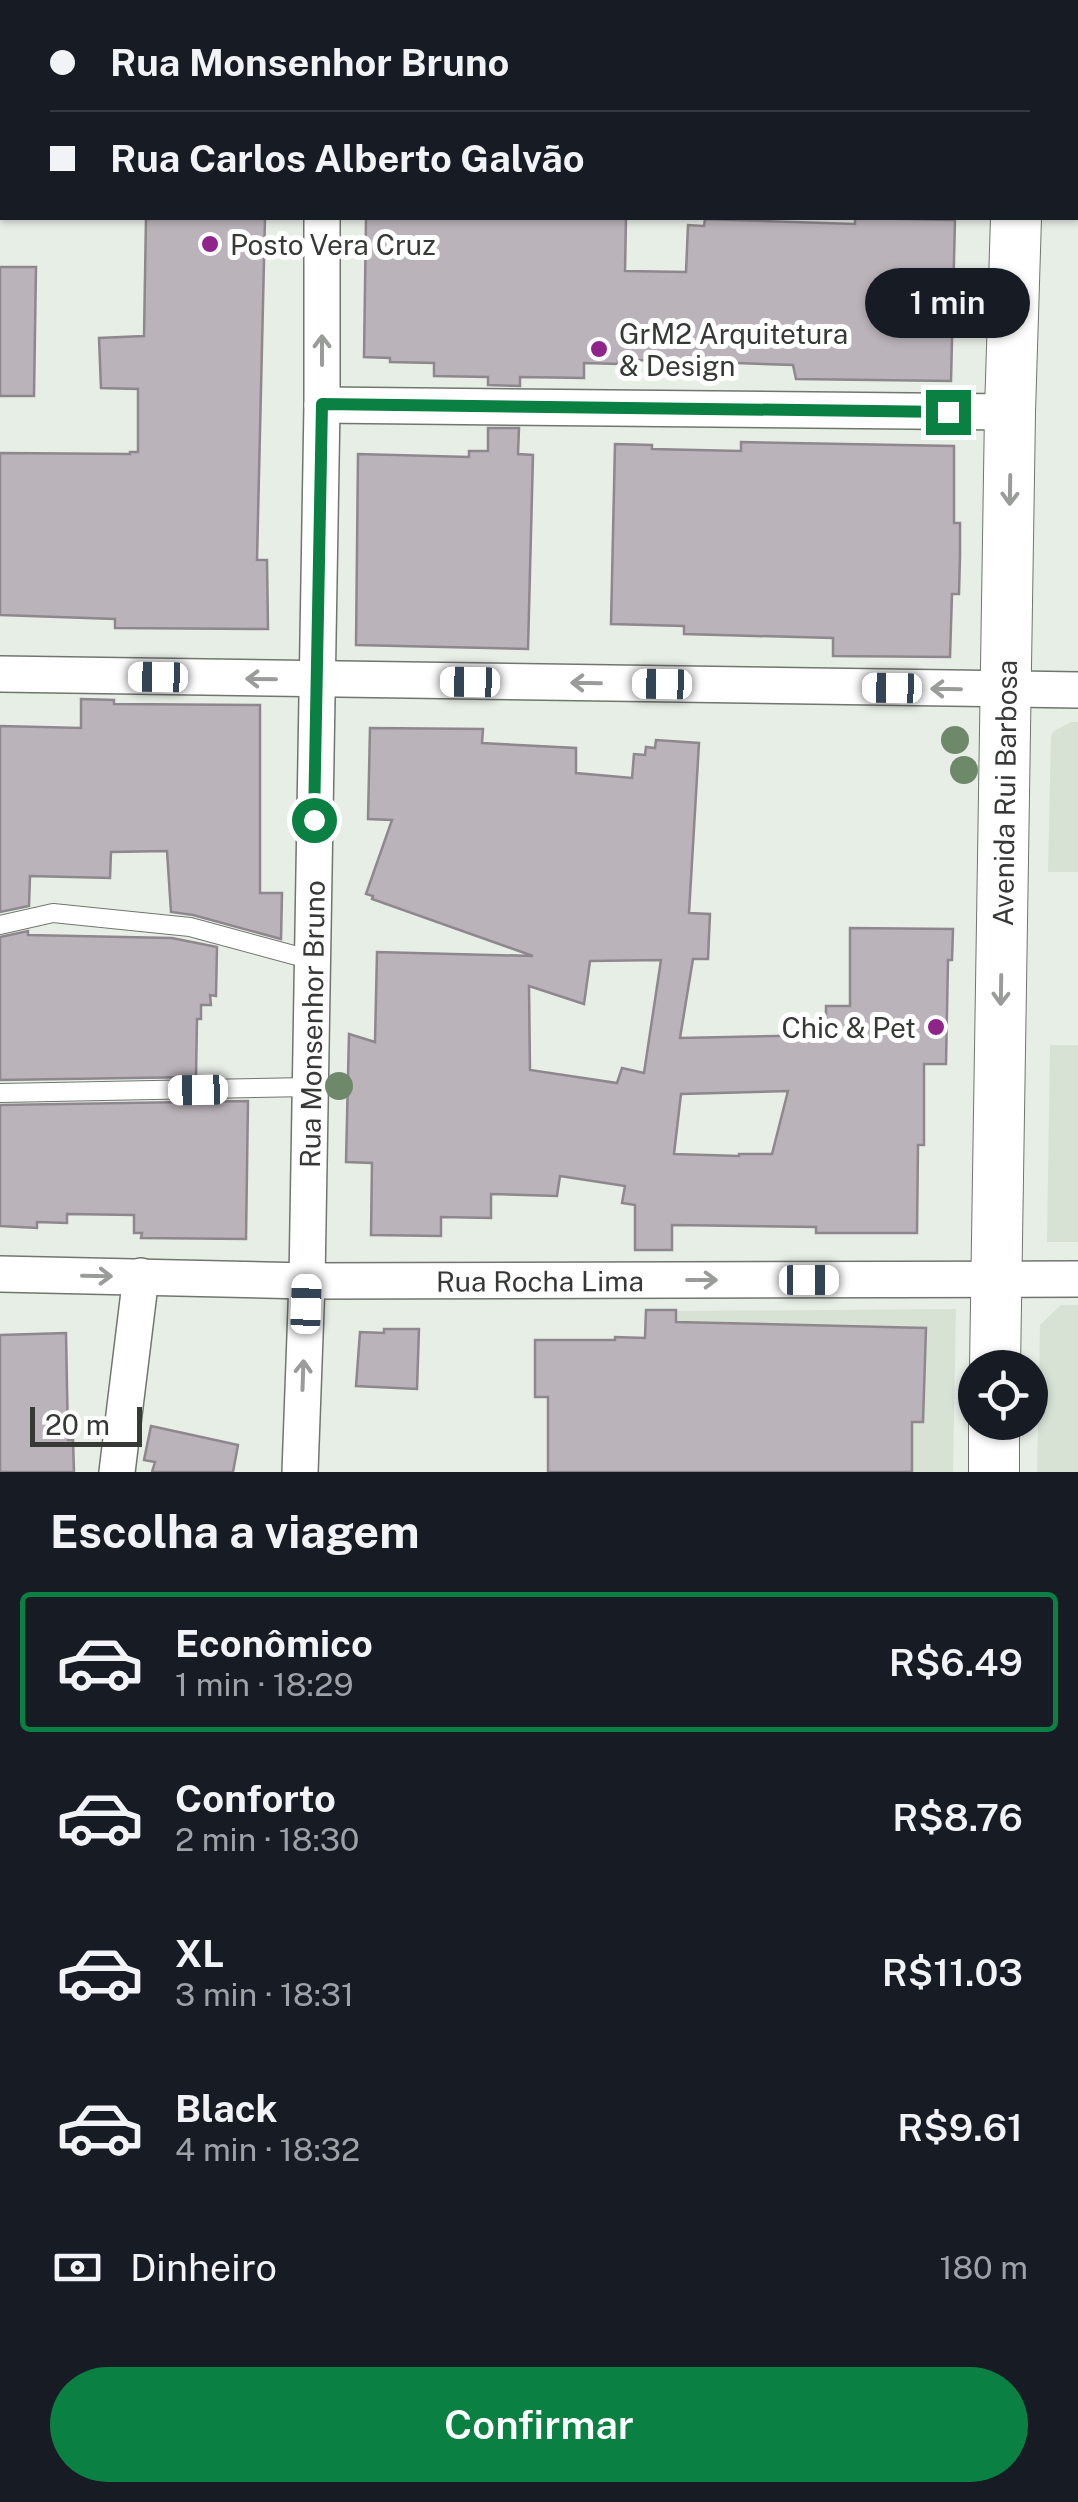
<!DOCTYPE html>
<html lang="pt">
<head>
<meta charset="utf-8">
<style>
  :root { --surface:#171b24; --page:#242831; --text:#f1f3f6; --muted:#9ea1a6; --line:#363941; --accent:#0b8043 }
  body { margin:0; font-family:"Public Sans",sans-serif; background:var(--page); color:var(--text); height:100vh; display:flex; flex-direction:column; font-size:38px; white-space:nowrap }
  * { box-sizing:border-box; margin:0 }
  p { font-size:32px; color:var(--muted) }
  .icon { flex:none; width:55px; height:55px; fill:none; stroke:currentColor; stroke-width:2; stroke-linecap:round; stroke-linejoin:round }
  .map { position:relative; height:1472px; overflow:hidden }
  .drawer { display:flex; flex-direction:column; background:var(--surface); flex:1 }
  .drawer>* { flex:none }
  .hud { position:absolute; left:0px; top:0px; width:1080px; height:220px; box-shadow:0 2px 8px #0004; display:grid; align-content:center; height:220px; padding:0 50px; background:var(--surface) }
  .buttons { position:absolute; left:958px; top:1350px; display:grid; gap:20px }
  .buttons a { display:grid; place-items:center; width:90px; height:90px; border-radius:50%; background:var(--surface); box-shadow:0 2px 8px #0004; font-size:50px }
  .scale { position:absolute; left:30px; bottom:25px; width:112px; box-sizing:border-box; padding-left:10px; border:5px solid #363936; border-top:0; font-size:28px; line-height:35px; white-space:nowrap; color:#363936; -webkit-text-stroke:8px #fff; paint-order:stroke }
  .end { position:absolute; width:45px; height:45px; margin:-22px; border:12px solid #0b8043; background:#fff; box-shadow:0 0 0 5px #fff }
  .from { border-radius:50% }
  .bubble { position:absolute; height:70px; border-radius:35px; background:var(--surface); box-shadow:0 2px 8px #0004; font-size:32px; font-weight:600; line-height:70px; text-align:center }
  .car { position:absolute; width:30px; height:60px; margin:-30px -15px; border-radius:12px; box-shadow:0 0 8px 2px #0007; background:linear-gradient(#fff 24%,#345 0 40%,#fff 0 76%,#345 0 86%,#fff 0) }
  .hud b { display:flex; align-items:center; gap:35px; height:95px; font-size:38px }
  .hud b+b { border-top:2px solid var(--line) }
  .hud i { width:25px; height:25px; background:var(--text) }
  ul { padding:0; list-style:none }
  li { display:flex; align-items:center; gap:30px; height:140px; margin:0 20px 15px; padding:0 30px; border:5px solid transparent; border-radius:10px }
  li div { flex:1 }
  li b { display:block; font-size:38px }
  li em { font-style:normal; font-weight:600 }
  li.current { border-color:var(--accent) }
  li>.icon { width:90px; height:90px; stroke-width:1.5 }
  h2 { padding:0 50px; font-size:45px; line-height:120px }
  .pay { display:flex; align-items:center; gap:25px; height:110px; padding:0 50px; font-size:38px }
  .pay p { margin-inline-start:auto }
  .button { display:flex; gap:20px; margin-top:auto; padding:20px 50px }
  .button a { flex:1; height:115px; border-radius:60px; background:var(--accent); color:#fff; font-size:40px; font-weight:600; line-height:115px; text-align:center }
  .map>svg:first-child { display:block }
  .built { fill:#d7e2d5 }
  .building { fill:#bbb3ba; stroke:#8e878d; stroke-width:2.5; fill-rule:evenodd }
  .lines { fill:none; stroke-linecap:round; stroke-linejoin:round }
  .lane-casing { stroke:#70766f; stroke-width:20 }
  .street-casing { stroke:#70766f; stroke-width:38 }
  .secondary-casing { stroke:#70766f; stroke-width:52 }
  .primary-casing { stroke:#70766f; stroke-width:58 }
  .lane { stroke:#fff; stroke-width:18 }
  .street { stroke:#fff; stroke-width:35 }
  .secondary { stroke:#fff; stroke-width:50 }
  .primary { stroke:#fff; stroke-width:55 }
  .tree { fill:#6e886a }
  .oneway { stroke:#9a9c9a }
  .route { stroke:#0b8043; stroke-width:12 }
  .poi-dot { fill:#8f258a; stroke:#fff; stroke-width:4 }
  .labels { text-anchor:middle; dominant-baseline:central; stroke-width:10; stroke-linejoin:round; paint-order:stroke }
  .poi-label { font-size:28px; fill:#363936; stroke:#fff; text-anchor:start }
  .street-label { font-size:28px; fill:#363936; stroke:#fff }
</style>
</head>
<body>
<div class="map">
<svg width="1078" height="1472" viewBox="0 0 1078 1472">
  <rect width="100%" height="100%" fill="#e7eee6"/>
  <g class="built">
    <path d="M721,0H979V2H722Z"/>
    <path d="M1071,722H1078V872H1048L1051,736L1054,731Z"/>
    <path d="M1050,1045H1078V1242H1047Z"/>
    <path d="M1061,1305H1078V1472H1037L1040,1325Z"/>
    <path d="M956,1309L953,1472H673L676,1311Z"/>
  </g>
  <g class="building">
    <path d="M146,218H265L257,560H267L268,629L115,628V619L0,615V453L130,454V452H138V389L101,388L99,338L144,336Z"/>
    <path d="M366,218H626L625,271L686,272L688,225L704,226L705,219L855,224V218L955,220L951,381L796,379L793,365L652,360L618,361V364L584,363V378L520,377V386L488,385V377L434,376V363L390,362V358L364,357Z"/>
    <path d="M0,267H36L34,396H0Z"/>
    <path d="M488,428H519L518,454L533,455L528,649L356,645L358,454L469,457V451H488Z"/>
    <path d="M741,442L954,446V523H960V556L959,594H952L950,657L833,656V638L684,634V626L611,624L615,444L652,445V449L741,451Z"/>
    <path d="M81,699L114,700V704L260,705V893H282L281,939L193,915L171,912L167,851L111,852L110,878L30,876L29,906L0,912V726L81,728Z"/>
    <path d="M370,728L483,729L482,743L576,748V773L632,778L634,754L645,755L646,747L655,748L656,740L699,743L689,913L710,914L708,959H693L680,1038L826,1035V1006H850V928L953,929L952,960H948L946,1064H924V1145H918L917,1233H816V1227L672,1225V1250H635V1205L622,1203L625,1186L560,1176L557,1196L491,1194V1218L441,1217V1236L371,1235L372,1163L346,1162L349,1034L375,1042L377,952L533,956L372,899L373,896L366,894L392,820L368,819ZM661,960L644,1073L622,1068L617,1083L530,1070L529,986L584,1004L590,961ZM788,1091L772,1154H739V1156L674,1154L681,1094Z"/>
    <path d="M28,931V935L172,938L217,947L216,996L210,995L211,1005H201V1019H197L196,1077L0,1080V937Z"/>
    <path d="M248,1101L246,1239L141,1238L142,1233H134V1215L67,1214V1223L37,1222V1228L0,1226V1105Z"/>
    <path d="M646,1310H676V1322L926,1328L923,1422H912V1472H548V1397H535V1340H615V1337L645,1338Z"/>
    <path d="M384,1329H419L417,1389L356,1386L360,1332L384,1333Z"/>
    <path d="M66,1333L68,1440H73L74,1472H0V1335Z"/>
    <path d="M151,1426L238,1445L233,1472H152L155,1462L144,1460Z"/>
  </g>
  <g class="lines">
    <g class="lane-casing">
      <g id="lane">
        <path d="M0,925L53,913L190,927L312,960"/>
        <path d="M0,1093L310,1087"/>
      </g>
    </g>
    <g class="street-casing">
      <g id="street">
        <path d="M330,2V0"/>
        <path d="M322,405L1010,412"/>
        <path d="M0,674L1078,690"/>
        <path id="s1" d="M0,1274L307,1281L1078,1279"/>
        <path d="M117,1472L141,1276"/>
        <path id="s2" d="M300,1472L307,1281L322,405V218"/>
      </g>
    </g>
    <g class="secondary-casing">
      <g id="secondary">
        <path d="M1021,2V0"/>
        <path id="s3" d="M995,1368L1010,412L1016,218"/>
        <path d="M994,1472V1422"/>
      </g>
    </g>
    <g class="primary-casing">
      <g id="primary">
        <path d="M0,102H2"/>
        <path d="M0,149H2"/>
      </g>
    </g>
    <use href="#lane" class="lane"/>
    <use href="#street" class="street"/>
    <use href="#secondary" class="secondary"/>
    <use href="#primary" class="primary"/>
  </g>
  <g class="tree">
    <circle cx="955" cy="740" r="14"/>
    <circle cx="964" cy="770" r="14"/>
    <circle cx="339" cy="1086" r="14"/>
  </g>
  <defs><path id="oneway-shaft" d="M-6 0H5M1.5-3L5.5 0L1.5 3" fill="none" stroke-width="1.6" stroke-linecap="round" stroke-linejoin="round" transform="scale(2.5)"/></defs>
  <g class="oneway">
    <use href="#oneway-shaft" transform="translate(322 350) rotate(-90)"/>
    <use href="#oneway-shaft" transform="translate(1010 490) rotate(91)"/>
    <use href="#oneway-shaft" transform="translate(261 679) rotate(-179)"/>
    <use href="#oneway-shaft" transform="translate(586 683) rotate(-179)"/>
    <use href="#oneway-shaft" transform="translate(946 689) rotate(-179)"/>
    <use href="#oneway-shaft" transform="translate(1001 990) rotate(91)"/>
    <use href="#oneway-shaft" transform="translate(97 1276) rotate(1)"/>
    <use href="#oneway-shaft" transform="translate(702 1280)"/>
    <use href="#oneway-shaft" transform="translate(303 1375) rotate(-88)"/>
  </g>
  <g class="lines">
    <path class="route" d="M314,820L322,404L948,412"/>
  </g>
  <g class="poi-dot">
    <circle cx="210" cy="244" r="10"/>
    <circle cx="599" cy="349" r="10"/>
    <circle cx="936" cy="1027" r="10"/>
  </g>
  <g class="labels">
    <g class="poi-label">
      <text x="230" y="244">Posto Vera Cruz</text>
      <text x="619" y="333">GrM2 Arquitetura<tspan x="619" dy="32">&amp; Design</tspan></text>
      <text x="916" y="1027" text-anchor="end">Chic &amp; Pet</text>
    </g>
    <g class="street-label">
      <text stroke="none"><textPath href="#s3" startOffset="575">Avenida Rui Barbosa</textPath></text>
      <text stroke="none"><textPath href="#s2" startOffset="448">Rua Monsenhor Bruno</textPath></text>
      <text stroke="none"><textPath href="#s1" startOffset="540">Rua Rocha Lima</textPath></text>
    </g>
  </g>
</svg>
<div class="buttons">
<a><svg class="icon" aria-label="locate" viewBox="0 0 24 24"><circle cx="12" cy="12" r="6"/><path d="M12 2v4M12 18v4M2 12h4M18 12h4"/></svg></a>
</div>
<div class="scale">20 m</div>
<i class="end from" style="left:314px;top:820px"></i>
<i class="end" style="left:948px;top:412px"></i>
<div class="bubble" style="left:865px;top:268px;width:165px">1 min</div>
<i class="car" style="left:158px;top:677px;rotate:271deg"></i>
<i class="car" style="left:470px;top:682px;rotate:271deg"></i>
<i class="car" style="left:662px;top:684px;rotate:271deg"></i>
<i class="car" style="left:892px;top:688px;rotate:271deg"></i>
<i class="car" style="left:198px;top:1090px;rotate:269deg"></i>
<i class="car" style="left:809px;top:1280px;rotate:90deg"></i>
<i class="car" style="left:306px;top:1304px;rotate:2deg"></i>
<div class="hud">
<b><i class="from"></i>Rua Monsenhor Bruno</b>
<b><i></i>Rua Carlos Alberto Galvão</b>
</div>
</div>
<section class="drawer">
<h2>Escolha a viagem</h2>
<ul>
<li class="current"><svg class="icon" aria-label="car" viewBox="0 0 24 24"><path d="M5 17H2v-5l4-1 3-4h7l3 4 3 1v5h-3M9 17h6M6 11h13"/><circle cx="7" cy="17" r="2"/><circle cx="17" cy="17" r="2"/></svg><div><b>Econômico</b><p>1 min · 18:29</p></div><em>R$6.49</em></li>
<li><svg class="icon" aria-label="car" viewBox="0 0 24 24"><path d="M5 17H2v-5l4-1 3-4h7l3 4 3 1v5h-3M9 17h6M6 11h13"/><circle cx="7" cy="17" r="2"/><circle cx="17" cy="17" r="2"/></svg><div><b>Conforto</b><p>2 min · 18:30</p></div><em>R$8.76</em></li>
<li><svg class="icon" aria-label="car" viewBox="0 0 24 24"><path d="M5 17H2v-5l4-1 3-4h7l3 4 3 1v5h-3M9 17h6M6 11h13"/><circle cx="7" cy="17" r="2"/><circle cx="17" cy="17" r="2"/></svg><div><b>XL</b><p>3 min · 18:31</p></div><em>R$11.03</em></li>
<li><svg class="icon" aria-label="car" viewBox="0 0 24 24"><path d="M5 17H2v-5l4-1 3-4h7l3 4 3 1v5h-3M9 17h6M6 11h13"/><circle cx="7" cy="17" r="2"/><circle cx="17" cy="17" r="2"/></svg><div><b>Black</b><p>4 min · 18:32</p></div><em>R$9.61</em></li>
</ul>
<div class="pay"><svg class="icon" aria-label="cash" viewBox="0 0 24 24"><path d="M3 7h18v10H3z"/><circle cx="12" cy="12" r="2"/></svg>Dinheiro<p>180 m</p></div>
<div class="button"><a>Confirmar</a></div>
</section>
</body>
</html>
